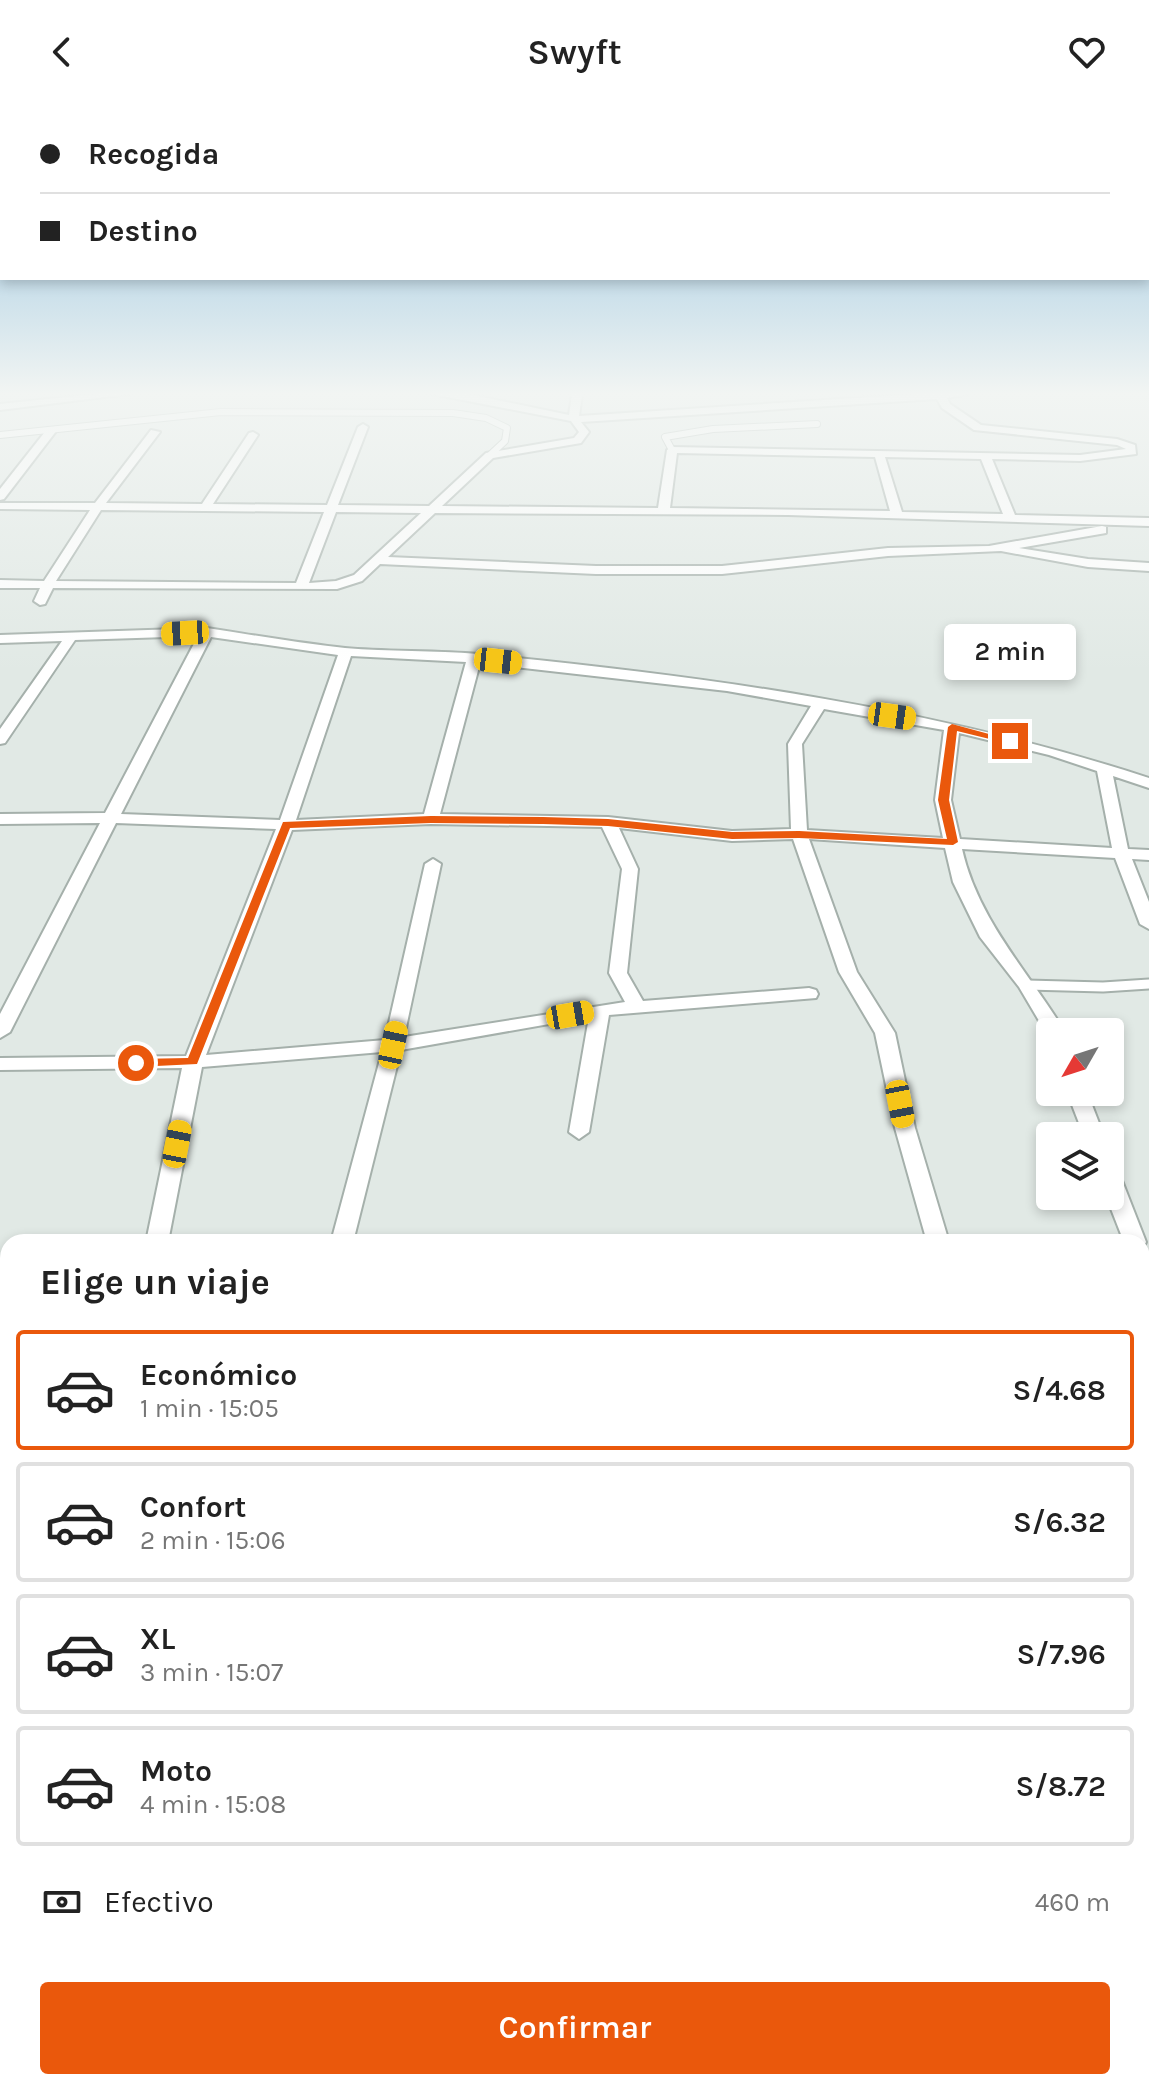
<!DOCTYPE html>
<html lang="es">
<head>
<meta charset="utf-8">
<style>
  :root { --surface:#fff; --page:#f2f2f2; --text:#222; --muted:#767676; --line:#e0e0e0; --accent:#ea580c }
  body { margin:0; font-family:Karla,sans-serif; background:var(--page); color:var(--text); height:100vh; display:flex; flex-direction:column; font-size:30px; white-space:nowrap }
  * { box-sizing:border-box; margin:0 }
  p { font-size:26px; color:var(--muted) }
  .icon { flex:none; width:44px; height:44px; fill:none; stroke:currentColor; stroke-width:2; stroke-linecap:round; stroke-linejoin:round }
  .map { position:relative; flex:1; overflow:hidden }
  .side { position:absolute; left:0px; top:1130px; width:1150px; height:856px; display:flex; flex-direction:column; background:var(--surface); border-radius:24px 24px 0 0; box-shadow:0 4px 12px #0003 }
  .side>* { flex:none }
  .banner { position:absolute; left:0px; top:0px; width:1150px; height:176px; box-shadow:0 4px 12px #0003; display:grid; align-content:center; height:176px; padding:0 40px; background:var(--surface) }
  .needle { width:52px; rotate:231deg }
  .buttons { position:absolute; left:1036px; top:914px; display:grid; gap:16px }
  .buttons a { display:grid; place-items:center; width:88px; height:88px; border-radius:8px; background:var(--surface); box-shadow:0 4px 12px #0003; font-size:40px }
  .end { position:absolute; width:36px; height:36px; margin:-18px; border:10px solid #ea580c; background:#fff; box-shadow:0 0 0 4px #fff }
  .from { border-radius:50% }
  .bubble { position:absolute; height:56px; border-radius:8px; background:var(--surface); box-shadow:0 4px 12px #0003; font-size:26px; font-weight:600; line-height:56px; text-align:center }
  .car { position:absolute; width:24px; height:48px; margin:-24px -12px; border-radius:10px; box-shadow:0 0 6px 2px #0007; background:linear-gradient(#f5c518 24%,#345 0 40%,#f5c518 0 76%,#345 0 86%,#f5c518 0) }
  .banner b { display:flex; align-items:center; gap:28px; height:76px; font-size:30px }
  .banner b+b { border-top:2px solid var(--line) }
  .banner i { width:20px; height:20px; background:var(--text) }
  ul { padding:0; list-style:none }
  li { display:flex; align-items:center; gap:24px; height:120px; margin:0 16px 12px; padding:0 24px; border:4px solid var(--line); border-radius:8px }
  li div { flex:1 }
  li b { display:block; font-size:30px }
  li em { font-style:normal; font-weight:600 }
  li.active { border-color:var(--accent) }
  li>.icon { width:72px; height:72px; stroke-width:1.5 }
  h2 { padding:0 40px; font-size:36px; line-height:96px }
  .pay { display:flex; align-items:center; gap:20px; height:88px; padding:0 40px; font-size:30px }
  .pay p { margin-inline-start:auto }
  .action { display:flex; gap:16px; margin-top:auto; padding:16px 40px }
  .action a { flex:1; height:92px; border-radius:8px; background:var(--accent); color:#fff; font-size:32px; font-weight:600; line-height:92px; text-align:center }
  header { display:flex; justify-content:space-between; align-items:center; height:104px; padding:0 40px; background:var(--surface); font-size:36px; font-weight:600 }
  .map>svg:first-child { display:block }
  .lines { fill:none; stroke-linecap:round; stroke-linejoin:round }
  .lane-far1-casing { stroke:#a5b0ab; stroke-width:8 }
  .lane-casing { stroke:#a5b0ab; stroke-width:13 }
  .street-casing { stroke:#a5b0ab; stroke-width:4 }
  .lane-far1 { stroke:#fff; stroke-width:6 }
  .lane { stroke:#fff; stroke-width:9 }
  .street { fill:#fff; fill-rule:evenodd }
  .route { fill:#ea580c }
</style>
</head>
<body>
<header><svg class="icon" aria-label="back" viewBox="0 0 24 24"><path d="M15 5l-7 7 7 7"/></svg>Swyft<svg class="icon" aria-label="heart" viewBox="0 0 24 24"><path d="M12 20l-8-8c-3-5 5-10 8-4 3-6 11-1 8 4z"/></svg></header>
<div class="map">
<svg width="1149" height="1986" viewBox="0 0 1149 1986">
  <rect width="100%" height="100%" fill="#e1e9e5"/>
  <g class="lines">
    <g class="lane-far1-casing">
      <g id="lane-far1">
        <path d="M0,331L221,308L453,309L486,314L507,324L505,337L490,351"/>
        <path d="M672,346L665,333L713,325L817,320"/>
      </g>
    </g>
    <g class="lane-casing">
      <path id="lane" d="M1027,881L1103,883L1149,880"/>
    </g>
    <g class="street-casing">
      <g id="street">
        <path d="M96,290H129L0,306V300Z"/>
        <path d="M432,290H468L569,311L572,290H582L579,312L918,290H968L947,294L950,300L981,321L1117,335L1135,341L1136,350L1080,357L992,355L1015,411L1149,414V422L788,411L435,409L388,453L596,462H722L888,444L989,442L1102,422L1106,423V429L1019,444L1088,455L1149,459V467L1088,463L1001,447L888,452L722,470H596L380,460L362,477L337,485L53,484L45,500L40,501L34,497L40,484H0V476L44,477L90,406L0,405V399H95L151,326L160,328L106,399L202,400L249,329L253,328L258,331L213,400L327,401L358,323L363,320L368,323L338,401L429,402L486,349L574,334L579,328L571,317ZM937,295L942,304L974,326L1117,341L1126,345L1080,351L672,343L667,346L658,404L442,402L493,354L581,339L589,328L581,318ZM677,349L875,353L890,407L670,404ZM885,353L981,355L1003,410L902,408ZM101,406L324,408L296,479L56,477ZM336,408L421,409L354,471L336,477L309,479Z"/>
        <path d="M48,324L57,326L4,395L0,396V385Z"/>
        <path d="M207,524C253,531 299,539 345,544C389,548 434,546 478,550C705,572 932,603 1149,674V684L1113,672L1128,745L1149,746V756L1132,755L1149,798V825L1140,820L1115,754L962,745C978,816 1028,867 1065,928H1050L1048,932L1019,883L980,833L953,778L945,744L809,735L857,868L895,929L915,1024L949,1138H927L895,1024L875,929L839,868L793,735L732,737L619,724L638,765L627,869L643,897L809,884L816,886L818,890L816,894L609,911L589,1028L579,1035L569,1028L589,913L401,946L353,1138H331L382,948L202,963L168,1138H146L182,964L0,966V954L186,952L276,725L116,719L10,928L0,934V910L100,719L0,720V710L105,709L198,532L75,536L5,639L0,640V625L62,537L0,539V531ZM211,533L338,551L280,716L121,710ZM351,552L466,558L424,710L296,716ZM480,559L727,587L811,602L788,640L791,725L732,727L608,713L440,710ZM824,605L944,626L935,696L943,734L807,726L802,640ZM959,629L1049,651L1097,667L1112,744L960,735L951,696ZM431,720L602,723L622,765L609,869L625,898L404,933L441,760L433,755L425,760L385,936L206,951L292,726Z"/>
        <path d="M1067,988H1087L1104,1032H1084Z"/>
        <path d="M1110,1067L1117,1069L1121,1074L1146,1138L1143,1144L1142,1138H1124L1106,1092H1110Z"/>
        <path d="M1142,1149L1149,1151V1182L1142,1180Z"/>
        <path d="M8,1184V1203L0,1205V1186Z"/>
        <path d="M1149,1648V1676L1142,1678V1650Z"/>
        <path d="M8,1651V1706L0,1710V1654Z"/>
        <path d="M194,1978H228L227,1986H193Z"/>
        <path d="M547,1978H581L582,1986H548Z"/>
      </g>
    </g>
    <use href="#lane-far1" class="lane-far1"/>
    <use href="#lane" class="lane"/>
    <use href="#street" class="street"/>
  </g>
  <linearGradient id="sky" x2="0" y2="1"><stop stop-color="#84badb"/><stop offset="0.51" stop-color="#f2f5f3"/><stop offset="1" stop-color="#f2f5f3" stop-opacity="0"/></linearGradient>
  <rect width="1149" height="568" fill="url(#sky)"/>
  <path class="route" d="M952,620L1015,637L1010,640L957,627L949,696L958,738L953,741L799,734L732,735L608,722L543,720L431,719L290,724L197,960L136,963L130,959L136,955L188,954L283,718L431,712L543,713L608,715L732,728L799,727L947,735L938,696L948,623Z"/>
</svg>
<div class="buttons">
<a><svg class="needle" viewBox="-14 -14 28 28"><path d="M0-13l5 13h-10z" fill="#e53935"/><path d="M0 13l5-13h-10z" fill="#767676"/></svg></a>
<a><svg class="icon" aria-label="layers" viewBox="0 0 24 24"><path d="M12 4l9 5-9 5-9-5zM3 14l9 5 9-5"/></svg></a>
</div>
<i class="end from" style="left:136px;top:959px"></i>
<i class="end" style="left:1010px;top:637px"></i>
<div class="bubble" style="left:944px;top:520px;width:132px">2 min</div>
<i class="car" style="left:185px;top:529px;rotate:267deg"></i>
<i class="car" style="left:498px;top:557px;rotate:96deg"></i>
<i class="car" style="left:892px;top:612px;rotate:98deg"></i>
<i class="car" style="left:570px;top:911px;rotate:80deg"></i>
<i class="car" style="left:393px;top:941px;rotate:12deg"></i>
<i class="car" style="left:900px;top:1000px;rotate:169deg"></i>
<i class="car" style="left:177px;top:1040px;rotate:11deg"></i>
<div class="banner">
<b><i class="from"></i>Recogida</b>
<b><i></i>Destino</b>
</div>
<section class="side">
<h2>Elige un viaje</h2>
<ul>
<li class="active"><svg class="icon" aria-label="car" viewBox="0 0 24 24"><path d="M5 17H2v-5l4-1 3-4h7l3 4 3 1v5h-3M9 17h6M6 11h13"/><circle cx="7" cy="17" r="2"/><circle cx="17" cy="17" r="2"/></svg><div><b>Económico</b><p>1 min · 15:05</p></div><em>S/4.68</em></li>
<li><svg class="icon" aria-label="car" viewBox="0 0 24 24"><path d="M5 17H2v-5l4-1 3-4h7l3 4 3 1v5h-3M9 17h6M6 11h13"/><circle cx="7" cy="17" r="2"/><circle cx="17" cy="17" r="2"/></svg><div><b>Confort</b><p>2 min · 15:06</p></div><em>S/6.32</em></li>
<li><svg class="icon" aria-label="car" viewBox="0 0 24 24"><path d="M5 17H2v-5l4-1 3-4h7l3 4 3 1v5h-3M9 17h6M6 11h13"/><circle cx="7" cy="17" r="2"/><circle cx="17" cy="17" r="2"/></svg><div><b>XL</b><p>3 min · 15:07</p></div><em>S/7.96</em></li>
<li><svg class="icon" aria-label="car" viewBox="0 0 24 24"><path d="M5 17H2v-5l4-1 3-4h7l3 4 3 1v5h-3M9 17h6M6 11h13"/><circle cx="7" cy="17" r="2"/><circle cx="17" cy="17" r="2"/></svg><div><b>Moto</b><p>4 min · 15:08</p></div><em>S/8.72</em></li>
</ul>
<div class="pay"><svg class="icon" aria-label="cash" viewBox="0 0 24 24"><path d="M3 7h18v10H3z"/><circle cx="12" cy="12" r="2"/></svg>Efectivo<p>460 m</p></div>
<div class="action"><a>Confirmar</a></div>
</section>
</div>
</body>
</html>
